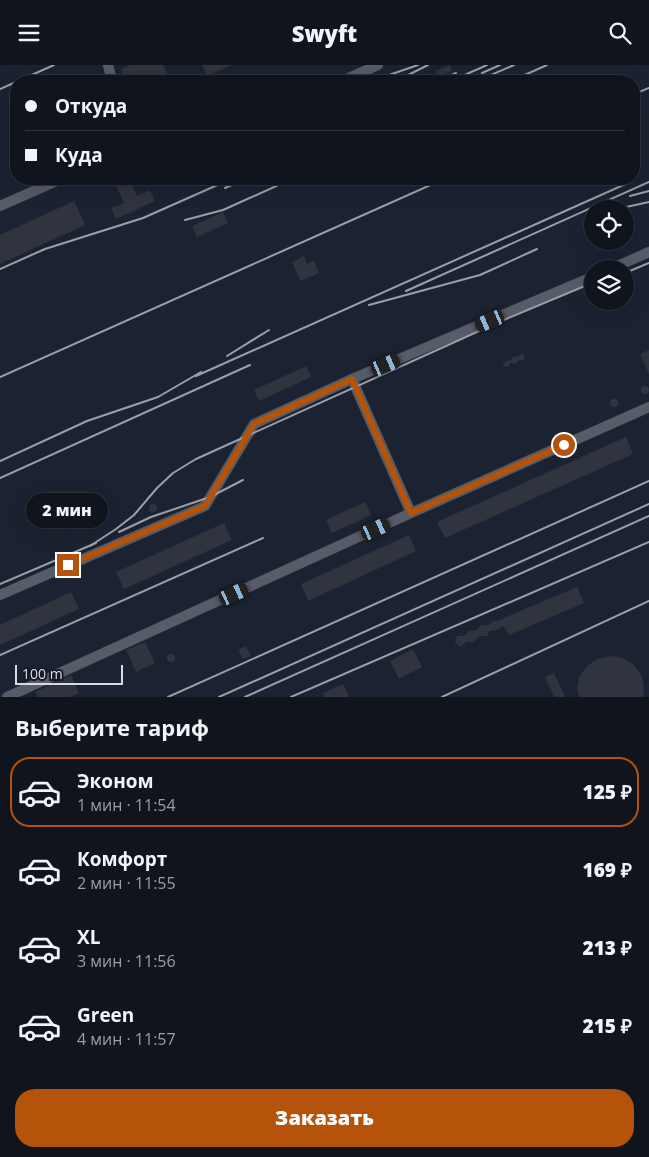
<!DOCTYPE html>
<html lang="ru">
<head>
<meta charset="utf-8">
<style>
  :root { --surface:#10141c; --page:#1e2129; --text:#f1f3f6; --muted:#9c9ea3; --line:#30333b; --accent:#b45309 }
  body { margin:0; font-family:"Open Sans",sans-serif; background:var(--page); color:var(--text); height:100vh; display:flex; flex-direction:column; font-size:19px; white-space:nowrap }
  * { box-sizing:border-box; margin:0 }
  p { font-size:16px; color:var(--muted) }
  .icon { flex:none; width:28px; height:28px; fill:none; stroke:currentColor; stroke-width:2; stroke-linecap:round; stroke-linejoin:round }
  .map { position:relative; height:632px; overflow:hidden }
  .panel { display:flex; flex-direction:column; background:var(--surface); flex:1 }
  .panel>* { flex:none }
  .hud { position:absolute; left:10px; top:10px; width:630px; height:110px; border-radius:20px; box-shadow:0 5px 20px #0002,0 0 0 1px var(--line); display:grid; align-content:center; height:110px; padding:0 15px; background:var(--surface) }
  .buttons { position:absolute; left:584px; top:135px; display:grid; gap:10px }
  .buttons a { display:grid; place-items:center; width:50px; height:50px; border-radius:50%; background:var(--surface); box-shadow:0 5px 20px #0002,0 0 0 1px var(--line); font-size:25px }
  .scale { position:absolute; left:15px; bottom:12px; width:108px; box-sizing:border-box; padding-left:5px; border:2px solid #d8dbe2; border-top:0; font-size:14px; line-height:18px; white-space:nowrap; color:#d8dbe2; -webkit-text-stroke:4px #161b25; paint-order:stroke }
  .end { position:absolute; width:22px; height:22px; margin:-11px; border:6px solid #b45309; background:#fff; box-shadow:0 0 0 2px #fff }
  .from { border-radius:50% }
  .bubble { position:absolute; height:35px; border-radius:18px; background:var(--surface); box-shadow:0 5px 20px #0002,0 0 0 1px var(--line); font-size:16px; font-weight:800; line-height:35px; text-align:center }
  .car { position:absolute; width:15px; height:30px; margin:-15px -8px; border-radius:6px; box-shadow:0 0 4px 1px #0007; background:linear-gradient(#222 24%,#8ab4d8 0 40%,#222 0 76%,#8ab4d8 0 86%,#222 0) }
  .hud b { display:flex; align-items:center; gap:18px; height:48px; font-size:19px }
  .hud b+b { border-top:1px solid var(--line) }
  .hud i { width:12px; height:12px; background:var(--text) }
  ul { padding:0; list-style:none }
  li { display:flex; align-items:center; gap:15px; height:70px; margin:0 10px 8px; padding:0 5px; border:2px solid transparent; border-radius:20px }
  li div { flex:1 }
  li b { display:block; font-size:19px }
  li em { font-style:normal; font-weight:800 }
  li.selected { border-color:var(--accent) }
  li>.icon { width:45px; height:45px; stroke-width:1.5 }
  h2 { padding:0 15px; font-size:22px; line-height:60px }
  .cta { display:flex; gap:10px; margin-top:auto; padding:10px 15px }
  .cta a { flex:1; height:58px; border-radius:20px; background:var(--accent); color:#fff; font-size:20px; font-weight:800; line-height:58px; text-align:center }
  header { display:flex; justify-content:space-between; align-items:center; height:65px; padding:0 15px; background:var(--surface); font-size:22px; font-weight:800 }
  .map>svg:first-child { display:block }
  .built { fill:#1b2332; fill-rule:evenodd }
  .building { fill:#2f343f }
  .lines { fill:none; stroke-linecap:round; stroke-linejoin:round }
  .minor-casing { stroke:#32353d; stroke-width:11 }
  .minor { stroke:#565c68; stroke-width:10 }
  .rail { stroke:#9b9fa7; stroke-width:2 }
  .route { stroke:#b45309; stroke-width:6 }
</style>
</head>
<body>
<header><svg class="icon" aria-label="menu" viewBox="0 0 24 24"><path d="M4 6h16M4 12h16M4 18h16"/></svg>Swyft<svg class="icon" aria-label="search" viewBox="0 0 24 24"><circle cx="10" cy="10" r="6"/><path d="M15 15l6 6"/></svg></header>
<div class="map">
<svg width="649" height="632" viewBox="0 0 649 632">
  <rect width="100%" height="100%" fill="#161b25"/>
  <path class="built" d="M0,0H649V632H0ZM16,16H634V114H16ZM592,144H625V176H592ZM592,204H625V236H592Z"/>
  <g class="building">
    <path d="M130,0H163L168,10L154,16H131L130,12L125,14L121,4Z"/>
    <path d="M202,0H232L207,11Z"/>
    <path d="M450,0L452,6L438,12L436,6Z"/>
    <path d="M113,114H130L137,131L150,125L155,136L116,154L111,143L124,138Z"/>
    <path d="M161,114H180V116L162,120Z"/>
    <path d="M74,136L85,160L0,199V170Z"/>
    <path d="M223,147L228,158L197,172L192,161Z"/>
    <path d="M304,191L307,199L314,196L319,208L300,216L292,197Z"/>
    <path d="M649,285V309L640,289Z"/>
    <path d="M521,289L525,290L523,295H519L515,299L511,298L508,302L502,301L506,296H510L513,292H517Z"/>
    <path d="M306,301L311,312L259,336L254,325Z"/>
    <circle cx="645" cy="325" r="4"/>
    <circle cx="614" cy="338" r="4"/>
    <path d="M626,372L633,389L445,473L437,457Z"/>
    <path d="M365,437L371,450L332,468L326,455Z"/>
    <circle cx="153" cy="443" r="4"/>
    <path d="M224,458L232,475L124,524L116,507Z"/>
    <path d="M409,470L416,486L308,536L301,519Z"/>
    <path d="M577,522L584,538L509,570L503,561L497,565L490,566L487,571H479L474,577H466L461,582L455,578L457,571H464L469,566L477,565L481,560H488L493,556H497Z"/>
    <path d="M71,527L79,544L0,580V560Z"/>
    <path d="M145,577L155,598L136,607L126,585Z"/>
    <path d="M246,581L251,591L243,594L238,585Z"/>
    <path d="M413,584L422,602L399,614L390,596Z"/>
    <circle cx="171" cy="593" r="4"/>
    <path d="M610,591L623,593L634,600L642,611L644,624L643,632H579L577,625L579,612L587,601L597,594Z"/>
    <path d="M554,608L565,632H554L545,612Z"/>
    <path d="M71,610L79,628L70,632H38L35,627Z"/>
    <path d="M343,619L349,632H324L323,628Z"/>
  </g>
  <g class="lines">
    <g class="minor-casing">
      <g id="minor">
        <path d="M108,0L112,16"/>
        <path d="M342,16L378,0"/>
        <path d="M0,141L61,114"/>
        <path d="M611,204L649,187"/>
        <path d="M352,314L592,212"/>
        <path d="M0,530L205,441L254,359L352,314L411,448"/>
        <path d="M7,632L411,448L649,342"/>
      </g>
    </g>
    <use href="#minor" class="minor"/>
    <g class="rail">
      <path d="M482,8L500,0"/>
      <path d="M18,16L54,0"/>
      <path d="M378,16L389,10L418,0"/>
      <path d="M396,16L428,0"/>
      <path d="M438,16L456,8"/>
      <path d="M451,16L487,0"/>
      <path d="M477,16L514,0"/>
      <path d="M511,16L547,0"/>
      <path d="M0,24L16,17"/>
      <path d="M634,29L649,23"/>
      <path d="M240,120L259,114"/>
      <path d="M225,123L245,114"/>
      <path d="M630,131L649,126"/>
      <path d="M617,144L649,137"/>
      <path d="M185,155L223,145L292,114"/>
      <path d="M0,204L45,184L143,153L231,114"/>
      <path d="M625,208L649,198"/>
      <path d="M406,226L649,117"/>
      <path d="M369,240L480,210L537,184"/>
      <path d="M227,291L269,265"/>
      <path d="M196,311L630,117"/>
      <path d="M0,312L444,114"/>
      <path d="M0,396L87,356L158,332L201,307"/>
      <path d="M0,413L250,300"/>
      <path d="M119,467L151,452L210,432L243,415"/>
      <path d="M90,481L116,464L134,450L157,423L173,408L196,394L499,257L592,218"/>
      <path d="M0,519L96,478"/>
      <path d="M0,590L263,473"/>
      <path d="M168,632L649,416"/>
      <path d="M219,632L649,439"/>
      <path d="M245,632L649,451"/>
      <path d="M291,632L649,477"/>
      <path d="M442,632L649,536"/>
    </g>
  </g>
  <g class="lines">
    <path class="route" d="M68,500L205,441L254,359L352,314L411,448L564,380"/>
  </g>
</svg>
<div class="buttons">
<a><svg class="icon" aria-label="locate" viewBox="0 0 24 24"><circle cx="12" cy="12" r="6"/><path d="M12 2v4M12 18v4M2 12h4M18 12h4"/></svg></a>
<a><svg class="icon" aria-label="layers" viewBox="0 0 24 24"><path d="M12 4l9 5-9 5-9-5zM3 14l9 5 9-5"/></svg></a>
</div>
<div class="scale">100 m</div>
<i class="end from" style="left:564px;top:380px"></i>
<i class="end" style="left:68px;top:500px"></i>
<div class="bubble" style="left:26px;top:428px;width:82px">2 мин</div>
<i class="car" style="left:490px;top:256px;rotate:247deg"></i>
<i class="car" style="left:386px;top:300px;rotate:67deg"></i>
<i class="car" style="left:376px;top:464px;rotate:66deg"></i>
<i class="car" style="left:234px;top:529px;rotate:65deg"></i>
<div class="hud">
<b><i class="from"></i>Откуда</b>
<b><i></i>Куда</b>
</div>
</div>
<section class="panel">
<h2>Выберите тариф</h2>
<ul>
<li class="selected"><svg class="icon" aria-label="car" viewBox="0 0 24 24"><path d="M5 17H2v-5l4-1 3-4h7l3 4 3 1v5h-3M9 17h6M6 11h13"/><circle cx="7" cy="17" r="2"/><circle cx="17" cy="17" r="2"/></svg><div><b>Эконом</b><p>1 мин · 11:54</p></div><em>125 ₽</em></li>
<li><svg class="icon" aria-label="car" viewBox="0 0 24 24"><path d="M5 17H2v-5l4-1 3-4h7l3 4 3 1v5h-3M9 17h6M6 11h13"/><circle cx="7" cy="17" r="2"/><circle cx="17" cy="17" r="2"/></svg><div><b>Комфорт</b><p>2 мин · 11:55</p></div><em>169 ₽</em></li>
<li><svg class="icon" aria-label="car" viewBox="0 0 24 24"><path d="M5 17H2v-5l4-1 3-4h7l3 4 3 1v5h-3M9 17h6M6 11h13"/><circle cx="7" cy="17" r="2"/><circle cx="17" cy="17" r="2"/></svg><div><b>XL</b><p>3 мин · 11:56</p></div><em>213 ₽</em></li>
<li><svg class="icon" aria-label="car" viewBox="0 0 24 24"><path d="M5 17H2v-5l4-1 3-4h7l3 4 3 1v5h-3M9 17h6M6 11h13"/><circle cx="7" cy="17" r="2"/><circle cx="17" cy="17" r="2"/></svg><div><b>Green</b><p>4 мин · 11:57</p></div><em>215 ₽</em></li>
</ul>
<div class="cta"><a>Заказать</a></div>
</section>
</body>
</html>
